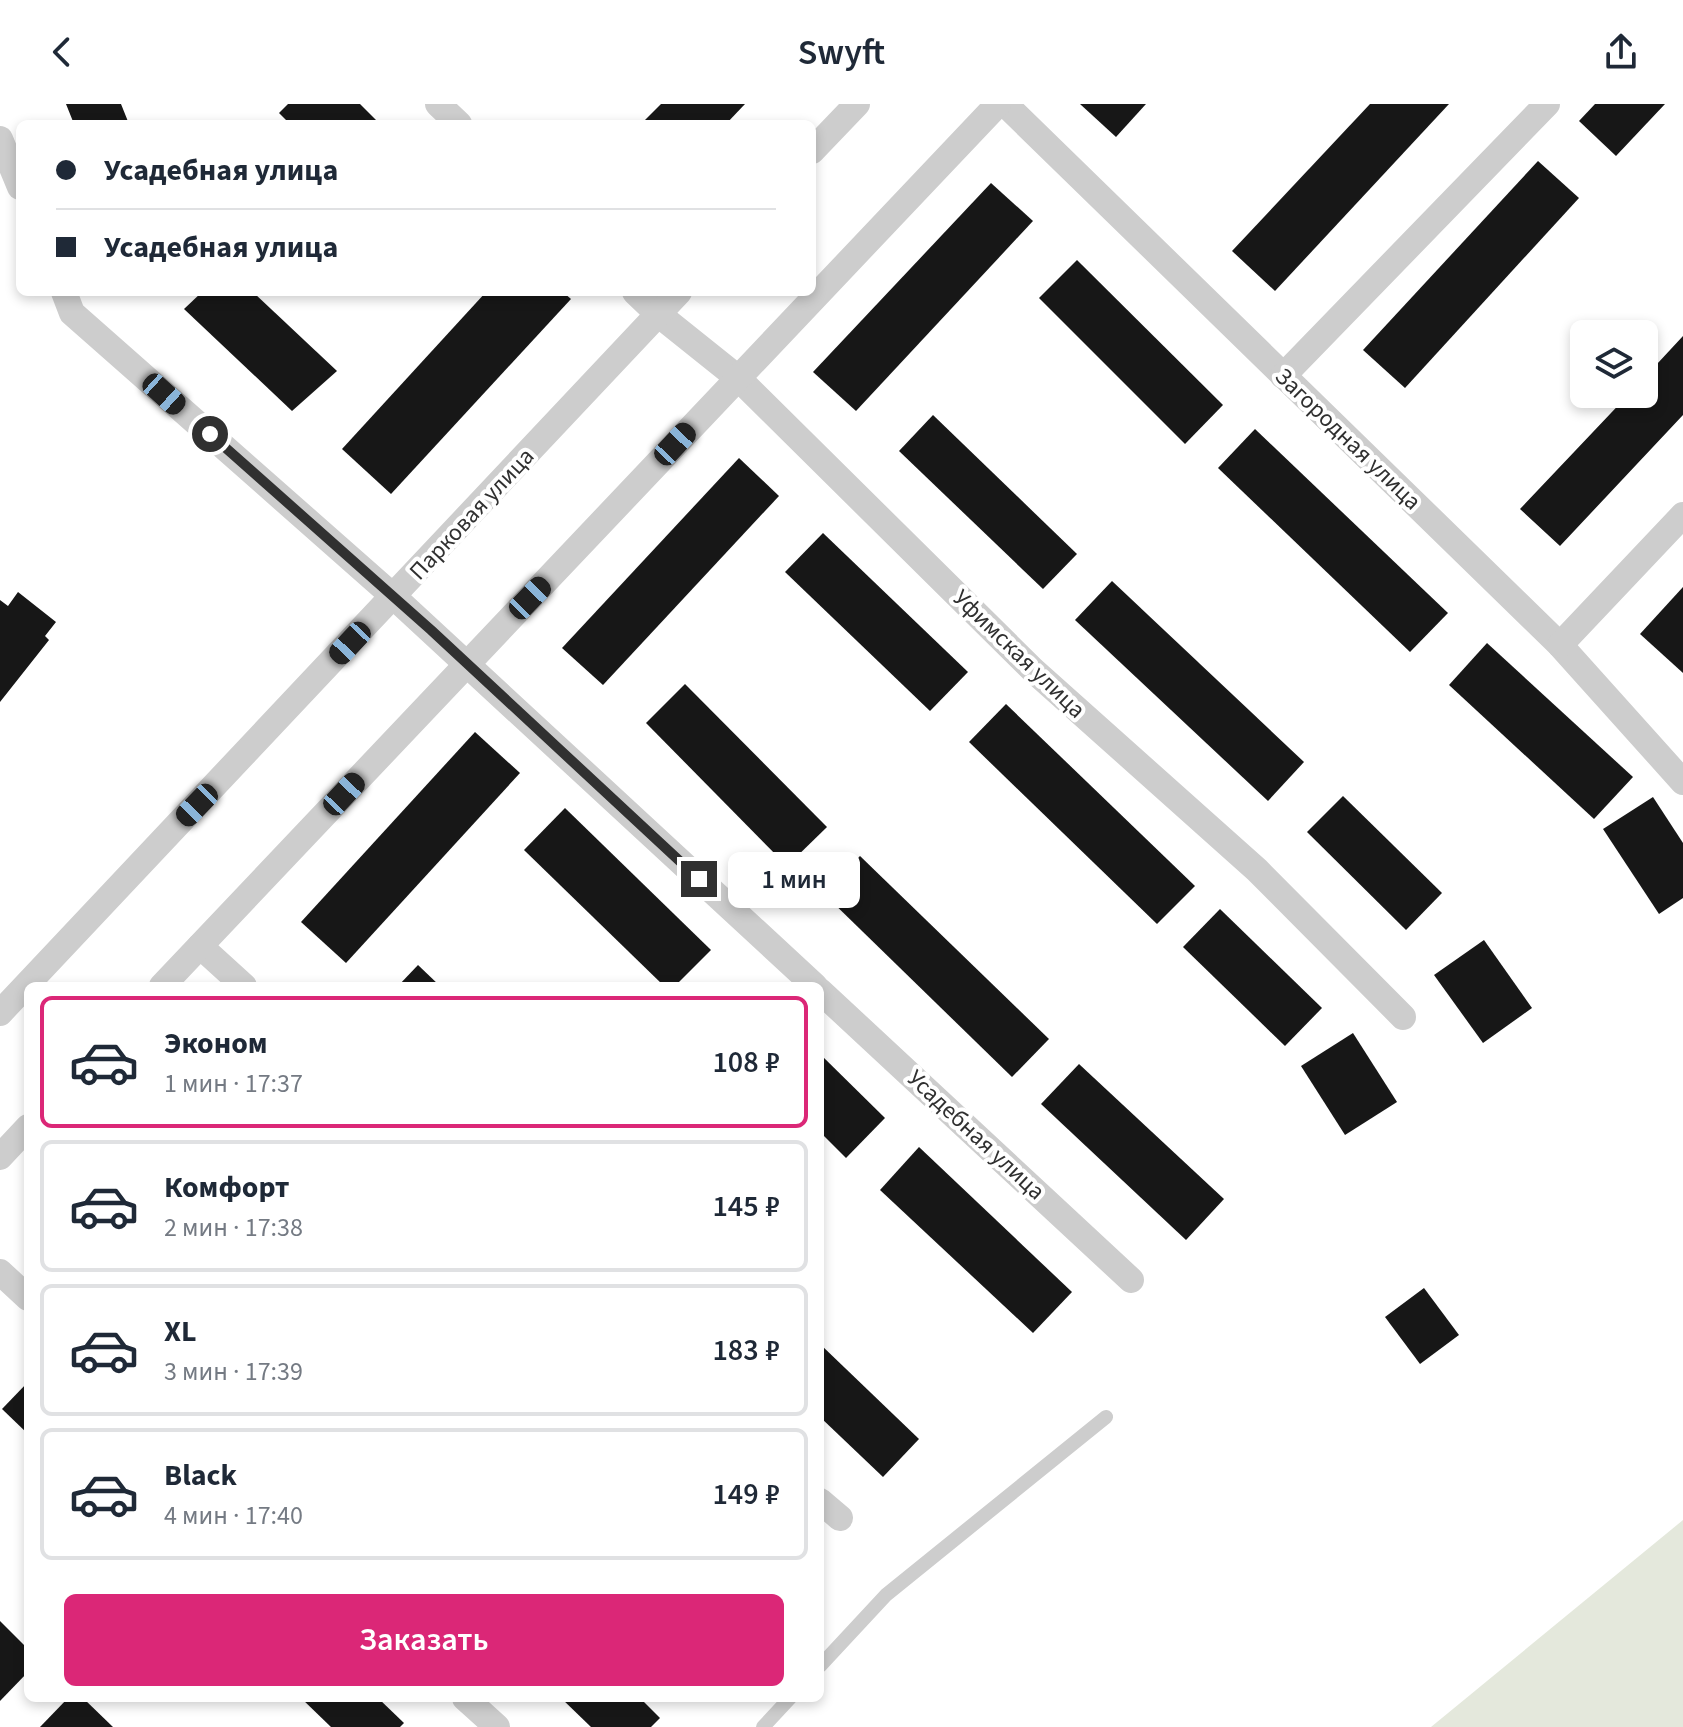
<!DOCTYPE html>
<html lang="ru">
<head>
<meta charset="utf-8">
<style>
  :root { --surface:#fff; --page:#f2f2f3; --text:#1f2937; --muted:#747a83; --line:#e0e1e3; --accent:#db2777 }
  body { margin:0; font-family:"Source Sans 3",sans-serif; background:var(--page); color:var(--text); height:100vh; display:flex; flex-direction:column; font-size:30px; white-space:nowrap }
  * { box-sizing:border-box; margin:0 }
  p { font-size:26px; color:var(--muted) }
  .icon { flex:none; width:44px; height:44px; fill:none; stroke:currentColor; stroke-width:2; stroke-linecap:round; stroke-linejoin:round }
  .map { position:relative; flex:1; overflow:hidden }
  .details { position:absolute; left:24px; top:878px; width:800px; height:720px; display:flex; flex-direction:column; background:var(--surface); border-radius:12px; box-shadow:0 4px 12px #0003 }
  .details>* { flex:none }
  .hud { position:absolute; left:16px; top:16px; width:800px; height:176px; border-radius:12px; box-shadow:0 4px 12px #0003; display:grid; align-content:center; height:176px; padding:0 40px; background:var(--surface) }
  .buttons { position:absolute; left:1570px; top:216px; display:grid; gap:16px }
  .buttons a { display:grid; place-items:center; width:88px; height:88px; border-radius:12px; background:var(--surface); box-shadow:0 4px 12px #0003; font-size:40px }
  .end { position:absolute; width:36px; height:36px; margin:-18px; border:10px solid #303030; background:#fff; box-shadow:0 0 0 4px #fff }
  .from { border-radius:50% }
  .bubble { position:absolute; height:56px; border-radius:12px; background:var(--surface); box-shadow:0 4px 12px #0003; font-size:26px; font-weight:600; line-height:56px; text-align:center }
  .car { position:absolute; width:24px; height:48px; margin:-24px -12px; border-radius:10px; box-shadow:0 0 6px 2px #0007; background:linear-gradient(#222 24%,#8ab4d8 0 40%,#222 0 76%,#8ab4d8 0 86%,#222 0) }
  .hud b { display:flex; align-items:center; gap:28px; height:76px; font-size:30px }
  .hud b+b { border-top:2px solid var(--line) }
  .hud i { width:20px; height:20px; background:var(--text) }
  ul { padding:14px 0 0; list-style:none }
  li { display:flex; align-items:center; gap:24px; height:132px; margin:0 16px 12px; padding:0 24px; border:4px solid var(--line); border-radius:12px }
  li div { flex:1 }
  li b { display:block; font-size:30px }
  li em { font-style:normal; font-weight:600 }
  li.on { border-color:var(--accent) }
  li>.icon { width:72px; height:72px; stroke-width:1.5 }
  .button { display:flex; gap:16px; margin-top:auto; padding:16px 40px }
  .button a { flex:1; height:92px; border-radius:12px; background:var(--accent); color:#fff; font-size:32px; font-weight:600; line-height:92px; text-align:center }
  header { display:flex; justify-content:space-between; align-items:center; height:104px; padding:0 40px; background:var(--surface); font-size:36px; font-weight:600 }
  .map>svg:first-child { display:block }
  .green { fill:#e4e8dc }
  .building { fill:#171717 }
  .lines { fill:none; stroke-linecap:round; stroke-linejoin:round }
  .service { stroke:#cdcdcd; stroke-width:14 }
  .minor { stroke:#cdcdcd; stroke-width:26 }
  .route { stroke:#303030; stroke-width:10 }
  .labels { text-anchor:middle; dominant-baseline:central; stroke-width:8; stroke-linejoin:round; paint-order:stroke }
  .street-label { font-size:24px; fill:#303030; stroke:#fff }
</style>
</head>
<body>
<header><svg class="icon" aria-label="back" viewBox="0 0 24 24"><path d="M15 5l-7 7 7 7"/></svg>Swyft<svg class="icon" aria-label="share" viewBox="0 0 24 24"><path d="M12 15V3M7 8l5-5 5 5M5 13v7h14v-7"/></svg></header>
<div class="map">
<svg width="1683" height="1623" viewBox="0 0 1683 1623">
  <rect width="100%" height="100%" fill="#fff"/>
  <path class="green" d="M1683,1416V1623H1431Z"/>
  <g class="building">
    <path d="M66,0H121L129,20H74Z"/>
    <path d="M288,0H360L380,20H290L279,9Z"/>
    <path d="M661,0H745L726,20H641Z"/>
    <path d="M1080,0H1146L1116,33Z"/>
    <path d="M1370,0H1449L1275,187L1232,147Z"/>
    <path d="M1595,0H1665L1616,52L1579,17Z"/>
    <path d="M1538,57L1579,94L1405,284L1363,246Z"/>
    <path d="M991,79L1033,117L856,307L813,268Z"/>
    <path d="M1077,156L1223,301L1185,340L1039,194Z"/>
    <path d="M202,188H253L337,267L292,307L184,205Z"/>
    <path d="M486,188H563L571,195L391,390L342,345Z"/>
    <path d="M1683,232V311L1560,442L1520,405L1629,290H1644V274Z"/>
    <path d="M933,311L1077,450L1043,485L899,347Z"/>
    <path d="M1255,325L1448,509L1410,548L1218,364Z"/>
    <path d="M739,354L779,392L603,581L562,544Z"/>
    <path d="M823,429L968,568L930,607L785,468Z"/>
    <path d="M1112,477L1304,658L1268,697L1075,516Z"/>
    <path d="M1683,483V569L1640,530Z"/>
    <path d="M18,488L56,518L45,532L49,536L0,598V496L8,502Z"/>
    <path d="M1487,539L1633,673L1594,715L1449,581Z"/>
    <path d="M685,580L827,723L787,762L646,619Z"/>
    <path d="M1006,600L1195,782L1157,820L969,638Z"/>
    <path d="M475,628L520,669L346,859L301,818Z"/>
    <path d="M1343,692L1442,789L1406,826L1307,728Z"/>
    <path d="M1653,693L1683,739V794L1659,810L1603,725Z"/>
    <path d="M565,704L711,846L675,882H664L524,746Z"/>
    <path d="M860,752L1049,935L1012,973L823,789Z"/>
    <path d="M1220,805L1322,904L1285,942L1183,843Z"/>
    <path d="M1484,836L1532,904L1483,939L1434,871Z"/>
    <path d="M418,861L440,882H398Z"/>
    <path d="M1353,929L1397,998L1345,1031L1301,962Z"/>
    <path d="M820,950L885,1014L846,1054L820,1028Z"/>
    <path d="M1079,960L1224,1095L1186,1136L1041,1000Z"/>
    <path d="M919,1043L1072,1188L1033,1229L880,1086Z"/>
    <path d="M1424,1184L1459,1231L1420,1260L1385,1213Z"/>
    <path d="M820,1240L919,1335L883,1373L820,1313Z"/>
    <path d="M28,1278V1330L2,1305Z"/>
    <path d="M0,1517L28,1545V1568L0,1597Z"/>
    <path d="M68,1594H83L113,1623H40Z"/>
    <path d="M301,1594H378L404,1619L400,1623H331Z"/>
    <path d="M561,1594H640L660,1614L651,1623H591Z"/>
  </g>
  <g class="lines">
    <g class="service">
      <path d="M820,1562L886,1491L1106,1313"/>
      <path d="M763,1623L790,1594"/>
    </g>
    <g class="minor">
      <path d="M438,0L459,20"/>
      <path d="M1005,0L1560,541L1683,678"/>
      <path d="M0,35L20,83"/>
      <path d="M812,47L857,0"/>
      <path d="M64,188L72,209L394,493L815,882"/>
      <path d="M635,188L658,210L738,274L1033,566L1257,766L1403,913"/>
      <path d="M1283,272L1547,0"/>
      <path d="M1560,541L1683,411"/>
      <path d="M200,842L244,882"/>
      <path d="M162,882L998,0"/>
      <path d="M820,887L1131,1176"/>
      <path d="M0,909L679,188"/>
      <path d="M0,1053L28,1023"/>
      <path d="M0,1168L28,1194"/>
      <path d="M820,1397L840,1414"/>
      <path d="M465,1594L497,1623"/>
    </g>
  </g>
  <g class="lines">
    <path class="route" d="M210,330L431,526L699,775"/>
  </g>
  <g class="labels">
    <g class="street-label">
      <text transform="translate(1348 335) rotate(44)">Загородная улица</text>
      <text transform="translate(472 410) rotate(-47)">Парковая улица</text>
      <text transform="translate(1019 550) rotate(44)">Уфимская улица</text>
      <text transform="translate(976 1031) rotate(43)">Усадебная улица</text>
    </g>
  </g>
</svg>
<div class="buttons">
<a><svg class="icon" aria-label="layers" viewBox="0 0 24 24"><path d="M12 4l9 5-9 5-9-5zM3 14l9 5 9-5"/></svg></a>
</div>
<i class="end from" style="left:210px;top:330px"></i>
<i class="end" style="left:699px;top:775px"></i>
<div class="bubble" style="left:728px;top:748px;width:132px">1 мин</div>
<i class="car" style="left:164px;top:290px;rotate:132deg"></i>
<i class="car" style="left:675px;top:340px;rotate:43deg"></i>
<i class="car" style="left:530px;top:494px;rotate:44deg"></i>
<i class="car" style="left:350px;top:539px;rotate:223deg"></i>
<i class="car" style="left:344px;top:690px;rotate:43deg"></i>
<i class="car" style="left:197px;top:701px;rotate:224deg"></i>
<div class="hud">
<b><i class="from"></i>Усадебная улица</b>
<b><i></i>Усадебная улица</b>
</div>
<section class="details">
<ul>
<li class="on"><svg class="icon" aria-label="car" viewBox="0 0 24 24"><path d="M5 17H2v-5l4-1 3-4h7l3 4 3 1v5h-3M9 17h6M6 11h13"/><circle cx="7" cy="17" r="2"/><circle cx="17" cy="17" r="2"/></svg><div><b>Эконом</b><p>1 мин · 17:37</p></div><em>108 ₽</em></li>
<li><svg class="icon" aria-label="car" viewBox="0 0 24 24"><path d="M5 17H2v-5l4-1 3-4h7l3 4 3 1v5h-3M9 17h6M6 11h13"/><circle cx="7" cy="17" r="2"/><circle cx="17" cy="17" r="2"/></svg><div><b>Комфорт</b><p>2 мин · 17:38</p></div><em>145 ₽</em></li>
<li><svg class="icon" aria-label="car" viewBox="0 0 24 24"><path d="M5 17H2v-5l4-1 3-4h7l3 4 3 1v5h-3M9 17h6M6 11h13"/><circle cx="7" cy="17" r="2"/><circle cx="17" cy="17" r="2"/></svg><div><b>XL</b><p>3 мин · 17:39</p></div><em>183 ₽</em></li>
<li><svg class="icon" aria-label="car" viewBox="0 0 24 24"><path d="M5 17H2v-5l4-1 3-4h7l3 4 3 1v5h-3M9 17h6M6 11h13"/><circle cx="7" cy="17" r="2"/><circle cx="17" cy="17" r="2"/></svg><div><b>Black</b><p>4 мин · 17:40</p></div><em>149 ₽</em></li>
</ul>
<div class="button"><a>Заказать</a></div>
</section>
</div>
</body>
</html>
